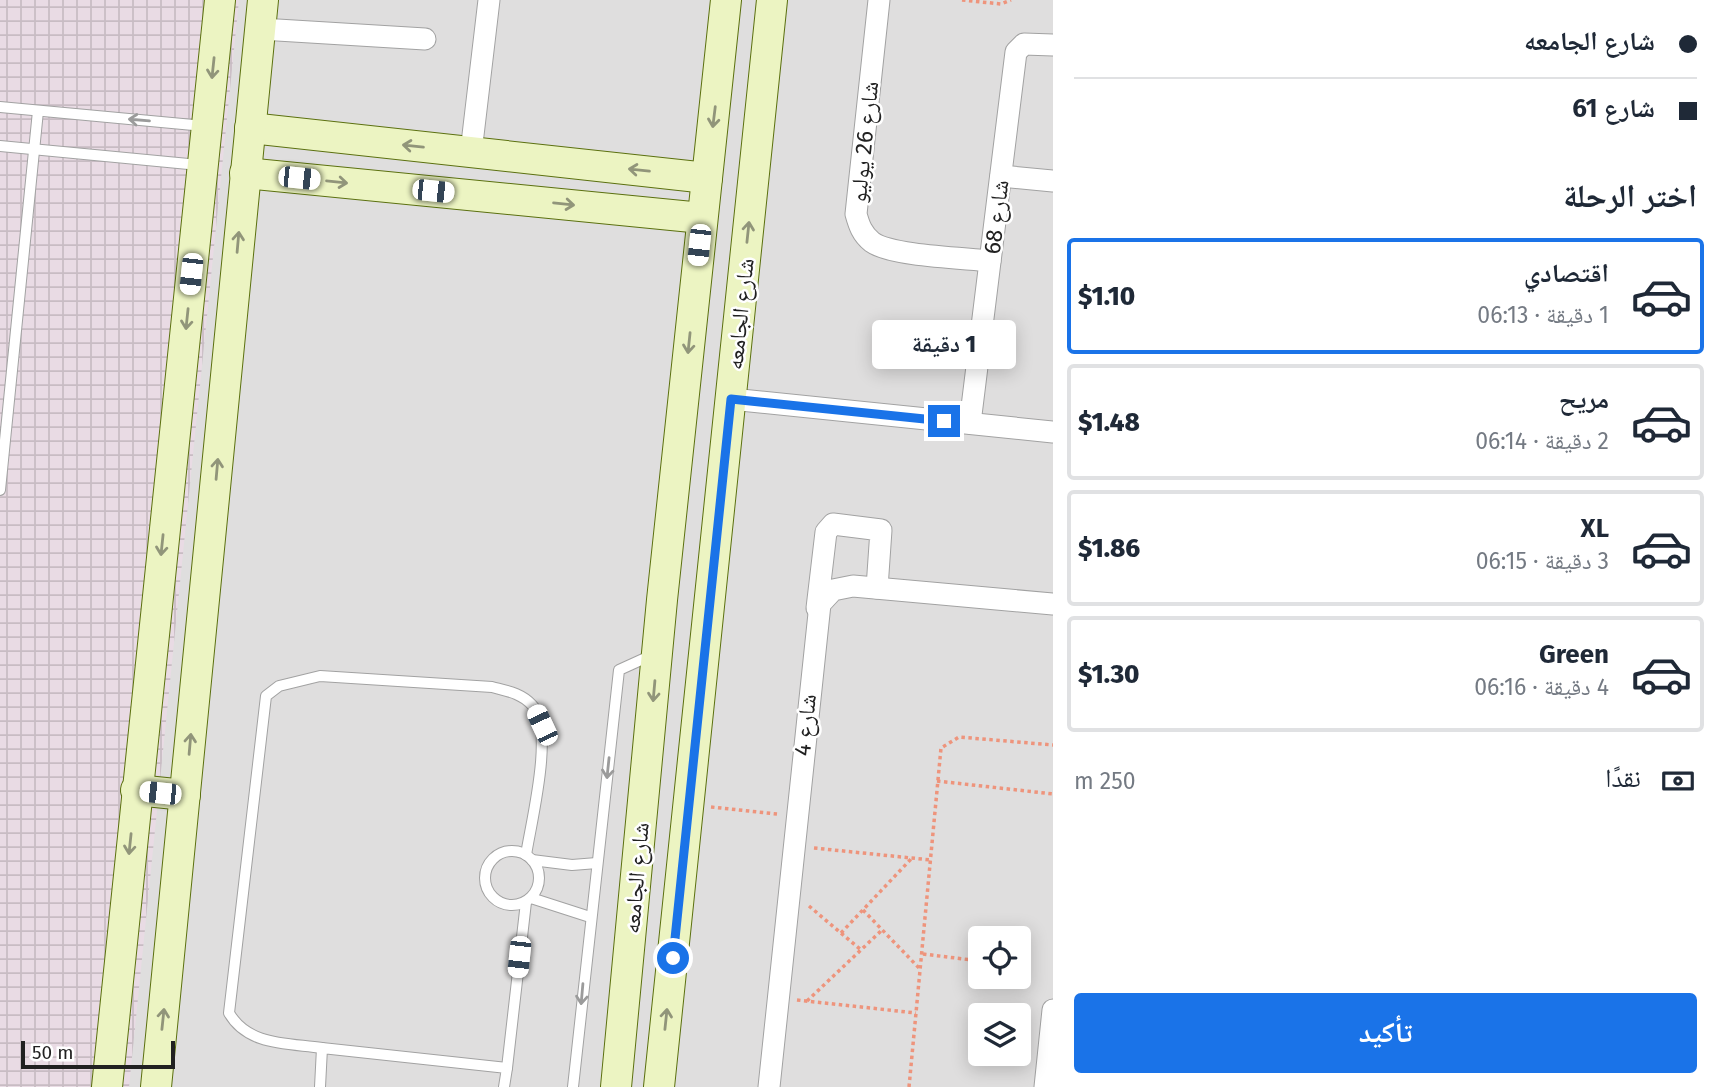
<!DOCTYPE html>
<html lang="ar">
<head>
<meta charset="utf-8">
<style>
  :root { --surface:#fff; --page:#f2f2f3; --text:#1f2937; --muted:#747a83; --line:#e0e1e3; --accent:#1a73e8 }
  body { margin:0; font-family:"Fira Sans","Noto Naskh Arabic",sans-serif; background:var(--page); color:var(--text); direction:rtl; height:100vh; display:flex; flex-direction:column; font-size:26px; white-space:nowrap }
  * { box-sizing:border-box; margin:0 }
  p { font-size:23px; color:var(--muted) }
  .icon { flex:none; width:38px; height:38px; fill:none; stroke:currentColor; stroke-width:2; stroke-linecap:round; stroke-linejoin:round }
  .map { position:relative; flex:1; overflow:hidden; direction:ltr }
  .side { display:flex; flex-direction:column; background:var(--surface); width:665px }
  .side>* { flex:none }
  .hud { display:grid; align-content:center; height:154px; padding:0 21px; background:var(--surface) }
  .controls { position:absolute; left:968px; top:926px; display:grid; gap:14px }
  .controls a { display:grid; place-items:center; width:63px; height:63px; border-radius:7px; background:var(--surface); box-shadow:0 4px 18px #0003; font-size:35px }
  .scale { position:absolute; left:21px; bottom:18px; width:154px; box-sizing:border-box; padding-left:7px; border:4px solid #212121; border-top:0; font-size:19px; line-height:24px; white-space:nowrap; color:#212121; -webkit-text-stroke:5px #fff; paint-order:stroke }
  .end { position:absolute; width:32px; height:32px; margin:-16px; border:9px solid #1a73e8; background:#fff; box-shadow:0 0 0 4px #fff }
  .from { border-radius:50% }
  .bubble { position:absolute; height:49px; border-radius:7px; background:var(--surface); box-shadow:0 4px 18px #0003; font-size:23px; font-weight:800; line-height:49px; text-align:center; direction:rtl }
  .car { position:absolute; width:21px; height:42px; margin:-21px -10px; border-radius:9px; box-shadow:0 0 5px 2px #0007; background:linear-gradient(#fff 24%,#345 0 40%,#fff 0 76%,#345 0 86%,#fff 0) }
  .hud b { display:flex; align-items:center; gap:24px; height:66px; font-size:26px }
  .hud b+b { border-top:2px solid var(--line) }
  .hud i { width:18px; height:18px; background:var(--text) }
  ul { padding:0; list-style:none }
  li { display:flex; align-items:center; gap:21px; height:116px; margin:0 14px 10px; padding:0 7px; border:4px solid var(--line); border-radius:7px }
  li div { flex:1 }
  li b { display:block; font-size:26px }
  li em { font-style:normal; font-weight:800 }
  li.on { border-color:var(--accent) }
  li>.icon { width:63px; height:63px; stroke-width:1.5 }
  h2 { padding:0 21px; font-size:32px; line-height:84px }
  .pay { display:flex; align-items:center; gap:18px; height:77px; padding:0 21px; font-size:26px }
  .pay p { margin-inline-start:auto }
  .primary-button { display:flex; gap:14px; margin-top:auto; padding:14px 21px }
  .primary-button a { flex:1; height:80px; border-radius:7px; background:var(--accent); color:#fff; font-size:28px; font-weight:800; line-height:80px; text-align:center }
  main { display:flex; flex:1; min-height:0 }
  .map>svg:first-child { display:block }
  .residential { fill:#dfdede; fill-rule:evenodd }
  .industrial { fill:url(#industrial-grid) }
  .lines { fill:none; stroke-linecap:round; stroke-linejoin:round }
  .service-casing { stroke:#a2a2a2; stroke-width:12 }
  .minor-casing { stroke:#a2a2a2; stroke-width:23 }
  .secondary-casing { stroke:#5b700f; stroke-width:32 }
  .path { stroke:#ee947c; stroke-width:3.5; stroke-dasharray:3.5 3.5; stroke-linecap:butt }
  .service { stroke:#fff; stroke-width:10 }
  .minor { stroke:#fff; stroke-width:21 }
  .secondary { stroke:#ecf4c2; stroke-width:30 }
  .oneway { stroke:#91957a }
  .oneway2 { stroke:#9b9b9b }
  .route { stroke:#1a73e8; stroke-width:9 }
  .labels { text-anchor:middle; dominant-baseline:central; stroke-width:5; stroke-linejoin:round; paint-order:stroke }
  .street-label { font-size:23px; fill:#212121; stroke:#fff }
</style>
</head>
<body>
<main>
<section class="side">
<div class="hud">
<b><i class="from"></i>شارع الجامعه</b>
<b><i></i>شارع 61</b>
</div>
<h2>اختر الرحلة</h2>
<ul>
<li class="on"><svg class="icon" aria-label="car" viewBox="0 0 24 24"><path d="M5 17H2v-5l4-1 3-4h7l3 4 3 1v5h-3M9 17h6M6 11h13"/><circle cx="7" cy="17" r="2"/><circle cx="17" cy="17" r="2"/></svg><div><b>اقتصادي</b><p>1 دقيقة · 06:13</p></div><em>$1.10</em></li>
<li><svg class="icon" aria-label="car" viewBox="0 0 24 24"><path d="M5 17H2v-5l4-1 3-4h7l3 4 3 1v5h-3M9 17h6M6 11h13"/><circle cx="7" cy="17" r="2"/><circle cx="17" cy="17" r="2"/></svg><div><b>مريح</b><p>2 دقيقة · 06:14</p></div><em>$1.48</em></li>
<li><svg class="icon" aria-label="car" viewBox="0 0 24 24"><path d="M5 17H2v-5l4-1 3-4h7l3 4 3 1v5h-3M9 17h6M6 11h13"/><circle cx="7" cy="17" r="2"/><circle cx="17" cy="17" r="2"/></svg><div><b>XL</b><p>3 دقيقة · 06:15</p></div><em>$1.86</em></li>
<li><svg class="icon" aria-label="car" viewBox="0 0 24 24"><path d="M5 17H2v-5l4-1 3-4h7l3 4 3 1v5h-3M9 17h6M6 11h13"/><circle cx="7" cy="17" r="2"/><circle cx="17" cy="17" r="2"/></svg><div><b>Green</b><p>4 دقيقة · 06:16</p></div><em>$1.30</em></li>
</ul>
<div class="pay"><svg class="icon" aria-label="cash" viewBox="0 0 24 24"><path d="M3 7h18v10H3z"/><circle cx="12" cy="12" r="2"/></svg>نقدًا<p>250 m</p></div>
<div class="primary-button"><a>تأكيد</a></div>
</section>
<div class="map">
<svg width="1053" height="1087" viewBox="0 0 1053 1087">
  <defs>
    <pattern id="industrial-grid" width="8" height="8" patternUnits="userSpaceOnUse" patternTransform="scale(1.75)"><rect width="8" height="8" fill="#e9dbe4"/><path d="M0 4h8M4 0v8" fill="none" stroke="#c8bcc3"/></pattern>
  </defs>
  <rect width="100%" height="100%" fill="#f0eee8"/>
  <path class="residential" d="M0,0H1053V1087H0ZM980,938H1018V976H980ZM980,1015H1018V1054H980Z"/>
  <path class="industrial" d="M0,0H239L129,1087H0Z"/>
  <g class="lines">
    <g class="service-casing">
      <g id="service">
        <path d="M0,107L204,126"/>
        <path d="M0,146L199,165"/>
        <path d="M0,490L38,111"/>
        <circle cx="512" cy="878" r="27"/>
        <path d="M532,860L572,865L597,863"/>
        <path d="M531,898L590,917"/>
        <path d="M322,1048C288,1043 248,1046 229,1013L266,696L279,686L320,676L492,687C507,691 521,693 532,705C555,729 531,822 526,855"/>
        <path d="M507,1068L526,902"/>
        <path d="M320,1087L322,1048L507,1068L504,1087"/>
        <path d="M573,1087L619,670L652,655"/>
      </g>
    </g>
    <g class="minor-casing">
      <g id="minor">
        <path d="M879,0L856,214C859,225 862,234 872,242C891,256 964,258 990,261"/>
        <path d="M261,29L425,39"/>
        <path d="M471,152L489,0"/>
        <path d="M1001,176L1053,181"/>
        <path d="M731,399L1053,432"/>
        <path d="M970,423L1016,52L1024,44L1053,45"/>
        <path d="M817,608L826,532L833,524L881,530L877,588"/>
        <path d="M769,1087L820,604L833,590L853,586L1053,604"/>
        <path d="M1045,1087L1053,1010"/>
      </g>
    </g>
    <g class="secondary-casing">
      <g id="secondary">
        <path d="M250,128L707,178"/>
        <path d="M245,173L702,218"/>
        <path d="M136,790L185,795"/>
        <path d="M107,1087L220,0"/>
        <path d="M156,1087L263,0"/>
        <path d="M616,1087L662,600L726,0"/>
        <path d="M659,1087L772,0"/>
      </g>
    </g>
    <g class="path">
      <path d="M962,0L1001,4L1011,0"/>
      <path d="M937,781L1053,794"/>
      <path d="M711,807L777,814"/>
      <path d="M814,848L931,860"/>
      <path d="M809,906L861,950"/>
      <path d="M863,910L920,969"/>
      <path d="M841,933L912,858"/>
      <path d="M923,954L980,961"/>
      <path d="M797,1000L916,1013"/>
      <path d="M807,1001L882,930"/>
      <path d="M909,1087L941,748L959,737L1053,745"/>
    </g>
    <use href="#service" class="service"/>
    <use href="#minor" class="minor"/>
    <use href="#secondary" class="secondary"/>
  </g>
  <defs><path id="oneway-shaft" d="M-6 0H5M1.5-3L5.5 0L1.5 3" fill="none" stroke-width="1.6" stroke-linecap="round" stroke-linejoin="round" transform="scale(1.75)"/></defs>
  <g class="oneway">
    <use href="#oneway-shaft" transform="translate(213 68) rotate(96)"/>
    <use href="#oneway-shaft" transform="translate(714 117) rotate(97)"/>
    <use href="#oneway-shaft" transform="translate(413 146) rotate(-174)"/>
    <use href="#oneway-shaft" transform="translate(639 170) rotate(-174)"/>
    <use href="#oneway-shaft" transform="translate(337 182) rotate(6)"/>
    <use href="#oneway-shaft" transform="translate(564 204) rotate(6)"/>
    <use href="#oneway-shaft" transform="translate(748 232) rotate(-84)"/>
    <use href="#oneway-shaft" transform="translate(238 242) rotate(-85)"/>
    <use href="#oneway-shaft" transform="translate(187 319) rotate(96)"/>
    <use href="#oneway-shaft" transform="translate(689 343) rotate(96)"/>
    <use href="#oneway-shaft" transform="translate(217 469) rotate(-85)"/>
    <use href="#oneway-shaft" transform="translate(162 545) rotate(96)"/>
    <use href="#oneway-shaft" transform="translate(654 691) rotate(95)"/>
    <use href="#oneway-shaft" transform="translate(190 744) rotate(-85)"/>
    <use href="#oneway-shaft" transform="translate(130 844) rotate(96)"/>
    <use href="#oneway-shaft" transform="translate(163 1019) rotate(-84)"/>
    <use href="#oneway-shaft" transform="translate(666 1019) rotate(-84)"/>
  </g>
  <g class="oneway2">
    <use href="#oneway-shaft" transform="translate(139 120) rotate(-175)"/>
    <use href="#oneway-shaft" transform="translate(608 768) rotate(96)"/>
    <use href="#oneway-shaft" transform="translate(582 994) rotate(95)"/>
  </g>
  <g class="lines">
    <path class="route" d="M673,958L731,399L944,421"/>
  </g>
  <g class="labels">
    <g class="street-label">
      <text transform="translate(864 142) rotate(-84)">شارع 26 يوليو</text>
      <text transform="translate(996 217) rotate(-83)">شارع 68</text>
      <text transform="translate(740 314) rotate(-84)">شارع الجامعه</text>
      <text transform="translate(805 725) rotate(-84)">شارع 4</text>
      <text transform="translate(636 878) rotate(-85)">شارع الجامعه</text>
    </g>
  </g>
</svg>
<div class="controls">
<a><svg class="icon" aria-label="locate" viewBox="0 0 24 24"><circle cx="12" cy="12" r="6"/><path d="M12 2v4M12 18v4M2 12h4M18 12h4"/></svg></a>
<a><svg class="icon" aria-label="layers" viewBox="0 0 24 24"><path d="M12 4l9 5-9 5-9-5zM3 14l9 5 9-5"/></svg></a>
</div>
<div class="scale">50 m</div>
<i class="end from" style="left:673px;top:958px"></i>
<i class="end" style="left:944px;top:421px"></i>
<div class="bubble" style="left:872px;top:320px;width:144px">1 دقيقة</div>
<i class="car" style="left:299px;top:178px;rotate:96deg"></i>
<i class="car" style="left:433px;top:191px;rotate:96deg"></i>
<i class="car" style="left:699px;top:245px;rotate:186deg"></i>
<i class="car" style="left:191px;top:274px;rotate:186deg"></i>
<i class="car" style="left:542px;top:725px;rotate:335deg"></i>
<i class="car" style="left:160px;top:793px;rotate:276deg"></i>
<i class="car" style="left:519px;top:957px;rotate:186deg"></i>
</div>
</main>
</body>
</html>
